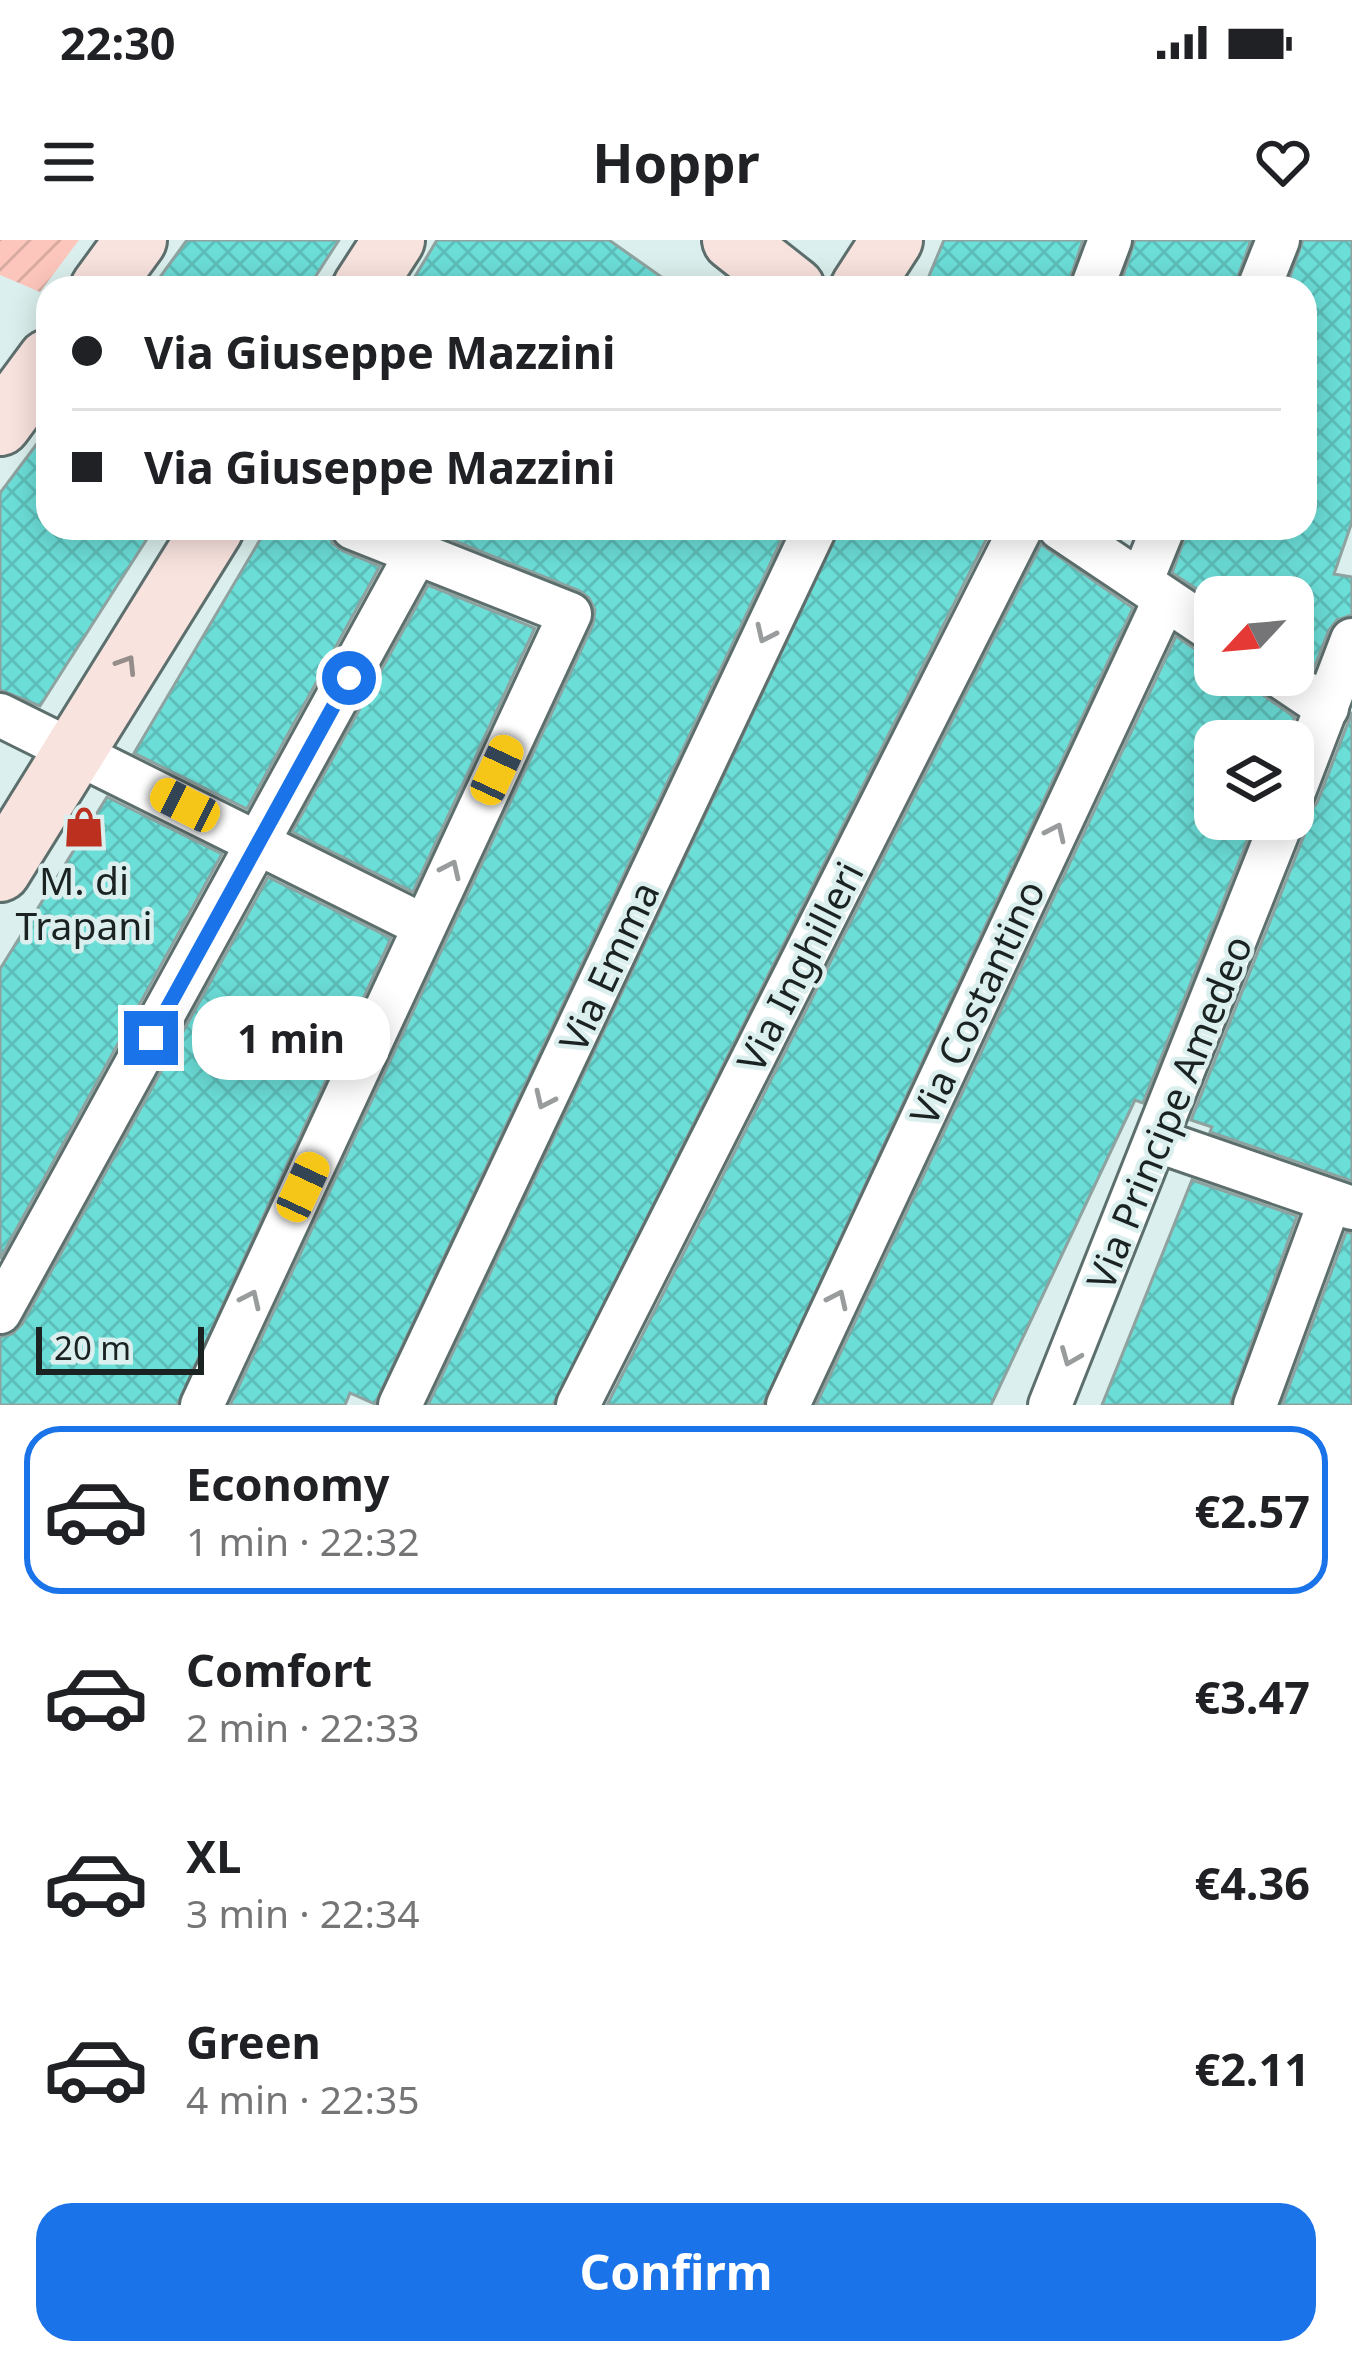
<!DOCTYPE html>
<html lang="en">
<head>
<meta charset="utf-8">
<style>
  :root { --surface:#fff; --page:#f6f6f6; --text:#202124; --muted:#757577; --line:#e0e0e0; --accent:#1a73e8 }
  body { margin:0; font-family:"Noto Sans",sans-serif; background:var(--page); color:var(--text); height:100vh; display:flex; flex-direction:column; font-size:45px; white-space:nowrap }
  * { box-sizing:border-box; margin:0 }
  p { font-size:39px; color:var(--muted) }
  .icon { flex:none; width:66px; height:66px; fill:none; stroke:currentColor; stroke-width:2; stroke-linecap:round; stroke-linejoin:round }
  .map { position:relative; height:1165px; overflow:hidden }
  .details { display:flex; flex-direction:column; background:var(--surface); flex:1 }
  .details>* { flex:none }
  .top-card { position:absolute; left:36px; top:36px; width:1281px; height:264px; border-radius:36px; box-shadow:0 6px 30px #0003; display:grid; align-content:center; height:264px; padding:0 36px; background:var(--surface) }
  .needle { width:78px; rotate:244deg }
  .tools { position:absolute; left:1194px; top:336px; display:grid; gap:24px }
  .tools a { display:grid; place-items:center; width:120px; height:120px; border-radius:24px; background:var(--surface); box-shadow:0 6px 30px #0003; font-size:60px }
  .scale { position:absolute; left:36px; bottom:30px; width:168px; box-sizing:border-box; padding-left:12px; border:6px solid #1b2322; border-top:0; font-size:33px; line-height:42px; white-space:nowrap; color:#1b2322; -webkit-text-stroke:9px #dbf0ee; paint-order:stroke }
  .end { position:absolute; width:54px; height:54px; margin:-27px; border:15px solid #1a73e8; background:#fff; box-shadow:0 0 0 6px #fff }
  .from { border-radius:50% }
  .bubble { position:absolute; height:84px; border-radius:36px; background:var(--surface); box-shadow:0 6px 30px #0003; font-size:39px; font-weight:700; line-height:84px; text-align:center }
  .car { position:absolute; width:36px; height:72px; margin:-36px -18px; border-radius:15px; box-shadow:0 0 9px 3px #0007; background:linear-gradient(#f5c518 24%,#345 0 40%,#f5c518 0 76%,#345 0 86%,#f5c518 0) }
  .top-card b { display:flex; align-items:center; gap:42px; height:114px; font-size:45px }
  .top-card b+b { border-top:3px solid var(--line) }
  .top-card i { width:30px; height:30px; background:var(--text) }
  ul { padding:21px 0 0; list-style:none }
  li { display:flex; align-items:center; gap:36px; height:168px; margin:0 24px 18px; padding:0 12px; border:6px solid transparent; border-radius:36px }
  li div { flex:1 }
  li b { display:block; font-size:45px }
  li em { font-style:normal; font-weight:700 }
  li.active { border-color:var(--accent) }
  li>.icon { width:108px; height:108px; stroke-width:1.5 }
  .cta { display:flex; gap:24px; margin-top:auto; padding:24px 36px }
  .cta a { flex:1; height:138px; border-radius:36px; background:var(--accent); color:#fff; font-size:48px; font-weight:700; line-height:138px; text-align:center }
  .status { display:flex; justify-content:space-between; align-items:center; height:84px; padding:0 60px; background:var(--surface); direction:ltr }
  .status svg { height:33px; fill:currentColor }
  header { display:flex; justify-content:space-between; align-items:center; height:156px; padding:0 36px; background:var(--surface); font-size:54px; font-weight:700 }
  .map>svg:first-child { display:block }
  .garden { fill:url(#garden-furrows) }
  .building { fill:url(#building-cross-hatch); stroke:#8ea2a0; stroke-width:3 }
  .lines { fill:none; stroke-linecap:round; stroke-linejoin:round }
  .street-casing { stroke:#5d6f6d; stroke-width:48 }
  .secondary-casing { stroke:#5d6f6d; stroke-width:66 }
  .street { stroke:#fff; stroke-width:42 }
  .secondary { stroke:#f9e3df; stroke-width:60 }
  .oneway { stroke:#989c9c }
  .oneway2 { stroke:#958d8a }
  .route { stroke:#1a73e8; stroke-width:15 }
  .labels { text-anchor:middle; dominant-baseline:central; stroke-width:9; stroke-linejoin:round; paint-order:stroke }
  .poi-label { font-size:39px; fill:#1b2322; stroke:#dbf0ee }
  .street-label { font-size:39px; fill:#1b2322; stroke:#dbf0ee }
</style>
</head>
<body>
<div class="status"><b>22:30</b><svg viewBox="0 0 49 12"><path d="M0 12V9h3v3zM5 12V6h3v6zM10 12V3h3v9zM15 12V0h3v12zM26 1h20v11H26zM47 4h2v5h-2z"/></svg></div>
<header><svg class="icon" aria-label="menu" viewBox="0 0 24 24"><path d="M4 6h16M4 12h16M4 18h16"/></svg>Hoppr<svg class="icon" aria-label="heart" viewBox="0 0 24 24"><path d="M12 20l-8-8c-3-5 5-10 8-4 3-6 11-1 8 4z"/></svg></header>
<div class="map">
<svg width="1352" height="1165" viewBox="0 0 1352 1165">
  <defs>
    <pattern id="garden-furrows" width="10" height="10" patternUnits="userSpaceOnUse" patternTransform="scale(3)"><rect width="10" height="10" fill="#fdc6bc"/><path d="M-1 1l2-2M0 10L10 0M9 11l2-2" fill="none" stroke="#d8aaa1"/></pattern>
    <pattern id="building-cross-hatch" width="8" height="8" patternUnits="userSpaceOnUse" patternTransform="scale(3)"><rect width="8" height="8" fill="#6cded8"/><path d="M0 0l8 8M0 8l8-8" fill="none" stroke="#5dbeb9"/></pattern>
  </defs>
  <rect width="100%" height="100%" fill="#dbf0ee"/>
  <path class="garden" d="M0,0H79L40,52L0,35Z"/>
  <g class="building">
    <path d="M187,0H339L308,48H152Z"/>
    <path d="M437,0H609L677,48H408Z"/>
    <path d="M944,0H1083L1067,48H924Z"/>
    <path d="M1135,0H1251L1234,48H1119Z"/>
    <path d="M1303,0H1352V282L1334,334L1352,337V375L1337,380L1329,390L1314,428L1293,414V357H1215V361L1172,333L1188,288H1305V48H1286Z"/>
    <path d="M48,189V288H154L40,466L0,450V253Z"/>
    <path d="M267,288H328L332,303L343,311L380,326L247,569L134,513Z"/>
    <path d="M422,288H787L375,1164L350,1153L345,1165H230L593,384L595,370L589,358L580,351Z"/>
    <path d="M840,288H992L553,1165H428Z"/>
    <path d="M1041,304L1133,368L763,1165H607Z"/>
    <path d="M428,345L535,388L413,652L292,592Z"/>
    <path d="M1176,396L1201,413L1215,417V435H1253L1263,455L1295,477L1286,501H1215V579H1256L1143,863L1135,860L991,1165H816Z"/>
    <path d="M1352,472V941L1210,892L1212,887L1191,880L1307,588L1308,574L1317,563Z"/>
    <path d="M107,557L222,614L0,1019V729Z"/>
    <path d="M268,637L391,698L177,1165H0V1097L12,1094L22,1084Z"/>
    <path d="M1192,940L1297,976L1230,1165H1102Z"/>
    <path d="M1346,992L1352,993V1165H1282Z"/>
  </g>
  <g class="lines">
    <g class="street-casing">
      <g id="street">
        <path d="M1092,48L1110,0"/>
        <path d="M1259,48L1278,0"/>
        <path d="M1060,288L1215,392"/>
        <path d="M1141,342L1163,288"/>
        <path d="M1278,435L1327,468"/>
        <path d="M0,475L424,686"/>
        <path d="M1293,554L1352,400"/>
        <path d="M1158,901L1352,968"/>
        <path d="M0,1072L416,314"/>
        <path d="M202,1165L570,374L353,288"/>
        <path d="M400,1165L815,288"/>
        <path d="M578,1165L1021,288"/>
        <path d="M788,1165L1165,359"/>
        <path d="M1050,1165L1283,579"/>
        <path d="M1255,1165L1330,961"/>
      </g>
    </g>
    <g class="secondary-casing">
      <g id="secondary">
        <path d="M733,0L794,48"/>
        <path d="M101,48L136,0"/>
        <path d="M363,48L394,0"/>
        <path d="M861,48L892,0"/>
        <path d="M0,185L48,120"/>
        <path d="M0,631L213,288"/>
      </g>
    </g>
    <use href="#street" class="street"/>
    <use href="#secondary" class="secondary"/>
  </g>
  <defs><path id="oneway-chevron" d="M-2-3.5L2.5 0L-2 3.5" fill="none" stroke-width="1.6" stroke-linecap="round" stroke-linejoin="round" transform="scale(3)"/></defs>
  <g class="oneway">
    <use href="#oneway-chevron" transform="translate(765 394) rotate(115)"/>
    <use href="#oneway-chevron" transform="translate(1056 592) rotate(-65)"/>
    <use href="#oneway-chevron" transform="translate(451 629) rotate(-65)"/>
    <use href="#oneway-chevron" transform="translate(544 860) rotate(115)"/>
    <use href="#oneway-chevron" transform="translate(251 1059) rotate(-65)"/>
    <use href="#oneway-chevron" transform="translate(838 1059) rotate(-65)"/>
    <use href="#oneway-chevron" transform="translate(1070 1117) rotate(112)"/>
  </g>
  <use class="oneway2" href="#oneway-chevron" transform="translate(127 424) rotate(-58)"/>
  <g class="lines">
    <path class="route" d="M151,798L349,438"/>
  </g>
  <defs>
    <g id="shop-bare" transform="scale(3.24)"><path d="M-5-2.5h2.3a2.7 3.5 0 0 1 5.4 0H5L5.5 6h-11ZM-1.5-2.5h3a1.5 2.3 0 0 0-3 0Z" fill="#bc301f" stroke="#dbf0ee" stroke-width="2.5" paint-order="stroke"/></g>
  </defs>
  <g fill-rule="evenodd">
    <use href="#shop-bare" x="84" y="587"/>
  </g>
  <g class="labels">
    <g class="poi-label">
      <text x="84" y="639">M. di<tspan x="84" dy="45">Trapani</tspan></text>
    </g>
    <g class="street-label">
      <text transform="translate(608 726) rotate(-65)">Via Emma</text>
      <text transform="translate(799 726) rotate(-63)">Via Inghilleri</text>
      <text transform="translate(976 762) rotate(-65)">Via Costantino</text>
      <text transform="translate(1168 872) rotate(-68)">Via Principe Amedeo</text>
    </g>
  </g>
</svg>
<div class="tools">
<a><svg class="needle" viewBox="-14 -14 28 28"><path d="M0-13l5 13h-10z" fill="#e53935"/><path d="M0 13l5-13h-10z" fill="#757577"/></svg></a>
<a><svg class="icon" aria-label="layers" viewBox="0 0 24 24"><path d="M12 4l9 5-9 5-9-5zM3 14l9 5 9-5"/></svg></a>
</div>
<div class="scale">20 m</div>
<i class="end from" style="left:349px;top:438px"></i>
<i class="end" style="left:151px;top:798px"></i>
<div class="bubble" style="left:192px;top:756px;width:198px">1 min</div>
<i class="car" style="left:497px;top:530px;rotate:25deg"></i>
<i class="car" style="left:185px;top:565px;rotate:297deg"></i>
<i class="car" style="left:303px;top:947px;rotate:25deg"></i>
<div class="top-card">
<b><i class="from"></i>Via Giuseppe Mazzini</b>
<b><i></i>Via Giuseppe Mazzini</b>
</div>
</div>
<section class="details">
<ul>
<li class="active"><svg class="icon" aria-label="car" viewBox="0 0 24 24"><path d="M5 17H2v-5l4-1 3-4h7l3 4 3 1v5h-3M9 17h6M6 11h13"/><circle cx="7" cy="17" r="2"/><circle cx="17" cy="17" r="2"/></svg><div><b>Economy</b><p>1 min · 22:32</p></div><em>€2.57</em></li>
<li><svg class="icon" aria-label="car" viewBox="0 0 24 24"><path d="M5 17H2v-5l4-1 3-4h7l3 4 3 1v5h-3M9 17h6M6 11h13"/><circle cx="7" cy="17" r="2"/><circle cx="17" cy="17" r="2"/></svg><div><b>Comfort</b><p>2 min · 22:33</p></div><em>€3.47</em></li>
<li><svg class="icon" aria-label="car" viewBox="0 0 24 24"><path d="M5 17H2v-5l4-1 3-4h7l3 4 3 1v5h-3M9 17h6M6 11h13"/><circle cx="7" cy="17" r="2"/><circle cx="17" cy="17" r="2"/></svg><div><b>XL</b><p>3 min · 22:34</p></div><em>€4.36</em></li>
<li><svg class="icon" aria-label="car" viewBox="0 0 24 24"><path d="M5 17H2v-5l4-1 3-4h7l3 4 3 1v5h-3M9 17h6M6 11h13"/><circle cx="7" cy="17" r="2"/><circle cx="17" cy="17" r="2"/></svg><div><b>Green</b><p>4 min · 22:35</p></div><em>€2.11</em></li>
</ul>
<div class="cta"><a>Confirm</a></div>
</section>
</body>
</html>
